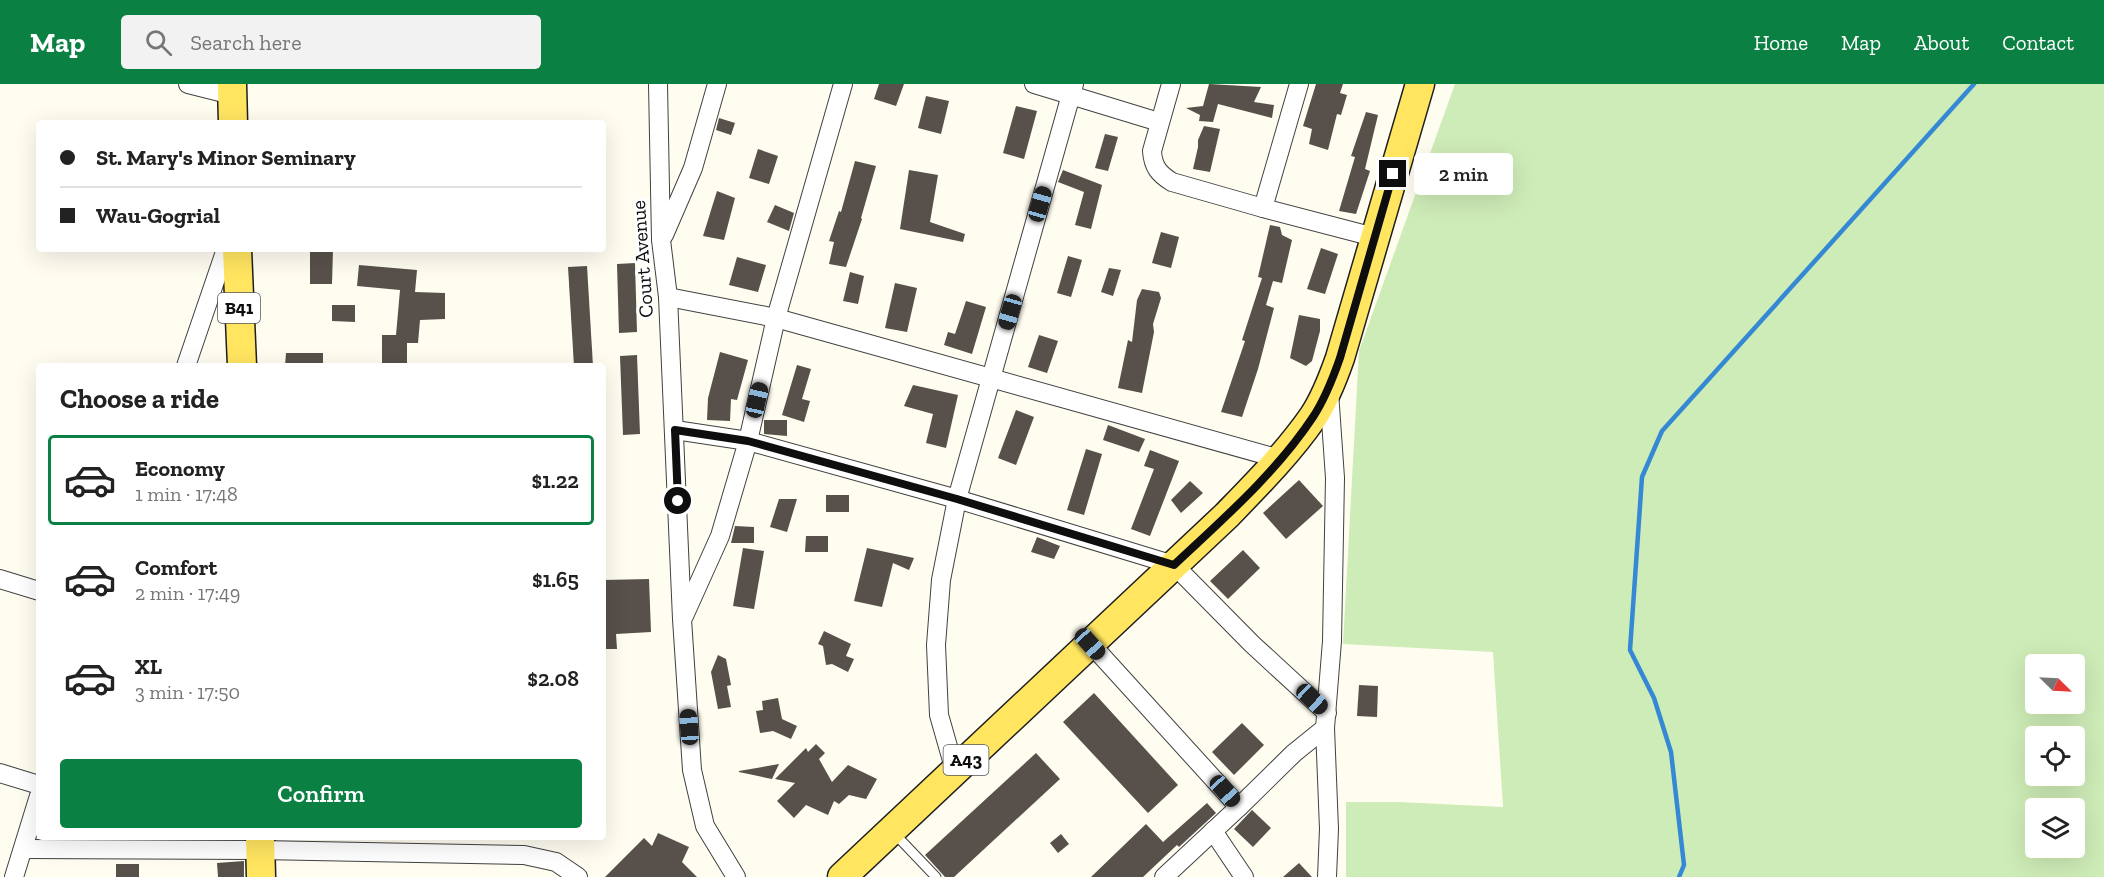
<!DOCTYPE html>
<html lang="en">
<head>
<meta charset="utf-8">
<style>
  :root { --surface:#fff; --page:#f2f2f2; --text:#222; --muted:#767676; --line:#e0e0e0; --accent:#0b8043 }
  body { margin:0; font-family:"Zilla Slab",serif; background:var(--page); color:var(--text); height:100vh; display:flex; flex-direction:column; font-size:22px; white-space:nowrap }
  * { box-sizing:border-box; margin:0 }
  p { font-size:20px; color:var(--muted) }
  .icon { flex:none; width:33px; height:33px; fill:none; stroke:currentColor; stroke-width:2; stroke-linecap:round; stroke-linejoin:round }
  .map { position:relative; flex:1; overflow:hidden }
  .panel { position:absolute; left:36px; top:279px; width:570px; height:477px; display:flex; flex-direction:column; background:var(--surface); border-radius:6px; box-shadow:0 6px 24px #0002 }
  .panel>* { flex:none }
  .hud { position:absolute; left:36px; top:36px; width:570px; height:132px; border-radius:6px; box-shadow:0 6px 24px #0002; display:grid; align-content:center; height:132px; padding:0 24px; background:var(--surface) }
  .needle { width:39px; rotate:114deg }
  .tools { position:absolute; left:2025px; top:570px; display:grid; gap:12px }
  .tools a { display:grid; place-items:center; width:60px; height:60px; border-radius:6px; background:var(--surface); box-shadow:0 6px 24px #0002; font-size:30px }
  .end { position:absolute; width:27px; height:27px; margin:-14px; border:8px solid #0e0e0e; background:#fff; box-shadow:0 0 0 3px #fff }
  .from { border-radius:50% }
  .bubble { position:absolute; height:42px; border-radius:6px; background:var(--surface); box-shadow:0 6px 24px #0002; font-size:20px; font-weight:600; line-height:42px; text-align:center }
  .car { position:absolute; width:18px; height:36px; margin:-18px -9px; border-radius:8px; box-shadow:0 0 4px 2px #0007; background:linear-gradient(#222 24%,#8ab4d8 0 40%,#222 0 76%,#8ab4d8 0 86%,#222 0) }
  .hud b { display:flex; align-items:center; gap:21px; height:57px; font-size:22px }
  .hud b+b { border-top:2px solid var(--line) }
  .hud i { width:15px; height:15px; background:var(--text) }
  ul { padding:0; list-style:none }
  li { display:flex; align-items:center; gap:18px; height:90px; margin:0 12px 9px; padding:0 12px; border:3px solid transparent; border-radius:6px }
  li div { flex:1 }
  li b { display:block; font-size:22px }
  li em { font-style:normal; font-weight:600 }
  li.current { border-color:var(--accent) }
  li>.icon { width:54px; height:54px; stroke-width:1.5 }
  h2 { padding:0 24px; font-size:27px; line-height:72px }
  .cta { display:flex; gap:12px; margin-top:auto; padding:12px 24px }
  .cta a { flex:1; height:69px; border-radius:6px; background:var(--accent); color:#fff; font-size:24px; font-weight:600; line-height:69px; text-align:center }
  header { display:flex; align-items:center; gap:36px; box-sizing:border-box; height:84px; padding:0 30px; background:var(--accent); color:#fff }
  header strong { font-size:28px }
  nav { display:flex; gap:33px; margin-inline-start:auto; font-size:21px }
  .search { width:420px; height:54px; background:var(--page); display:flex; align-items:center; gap:15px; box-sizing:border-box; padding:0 21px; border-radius:6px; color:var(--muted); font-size:22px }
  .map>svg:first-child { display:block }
  .green { fill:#ceecb7; fill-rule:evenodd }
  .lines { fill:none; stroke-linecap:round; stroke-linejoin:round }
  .stream { stroke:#3588d4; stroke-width:4.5 }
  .building { fill:#58504a }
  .lane-casing { stroke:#414141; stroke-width:11 }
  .street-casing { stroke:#414141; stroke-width:20 }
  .primary-casing { stroke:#1f1f1f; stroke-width:31 }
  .lane { stroke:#fff; stroke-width:9 }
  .street { stroke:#fff; stroke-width:18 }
  .primary { stroke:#ffe560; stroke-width:28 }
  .route { stroke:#0e0e0e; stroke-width:8 }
  .labels { text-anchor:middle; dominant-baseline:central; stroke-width:6; stroke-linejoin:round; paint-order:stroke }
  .shield { fill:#fff; stroke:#565656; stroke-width:1.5 }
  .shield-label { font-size:18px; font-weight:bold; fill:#0e0e0e }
  .street-label { font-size:20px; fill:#0e0e0e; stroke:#fff }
</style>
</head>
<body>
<header>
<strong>Map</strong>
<div class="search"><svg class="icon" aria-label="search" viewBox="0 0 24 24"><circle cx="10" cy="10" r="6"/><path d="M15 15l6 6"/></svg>Search here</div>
<nav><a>Home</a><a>Map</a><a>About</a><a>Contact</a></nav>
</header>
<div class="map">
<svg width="2104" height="793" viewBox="0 0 2104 793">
  <rect width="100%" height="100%" fill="#fffdf0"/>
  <path class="green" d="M1455,0H2104V793H1346V718H1399L1503,723L1493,568L1343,560L1359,267ZM2036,580H2074V620H2036ZM2036,652H2074V692H2036ZM2036,724H2074V764H2036Z"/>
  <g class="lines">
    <path class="stream" d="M1679,793L1684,781L1671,668L1654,614L1630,566L1642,393L1662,347L1974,0"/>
  </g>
  <g class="building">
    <path d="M879,0H904L896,22L874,15Z"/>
    <path d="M1209,0L1261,3L1254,18L1274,21L1272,34L1218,20L1213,38L1199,37L1200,31L1186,24L1203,22Z"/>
    <path d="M1316,0H1343L1340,9L1347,11L1341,31L1337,30L1328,66L1309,60L1312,45L1303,42Z"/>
    <path d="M926,12L949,17L941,50L918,44Z"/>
    <path d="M1016,22L1037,27L1024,75L1003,69Z"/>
    <path d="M1366,28L1378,31L1365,85L1370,87L1356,130L1339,127L1355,73L1351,72Z"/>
    <path d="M719,34L735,39L731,51L716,46Z"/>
    <path d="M1204,42L1220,45L1210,88L1193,85L1198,63V56Z"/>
    <path d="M1105,50L1118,53L1108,87L1095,84Z"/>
    <path d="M758,65L778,72L769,100L749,94Z"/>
    <path d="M855,77L876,82L861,134L862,135L846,183L829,180L834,158L829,157L839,127L841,128Z"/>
    <path d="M909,86L938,91L930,138L965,150L963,158L900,145Z"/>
    <path d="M1063,86L1102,101L1091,145L1075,141L1084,108L1058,98Z"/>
    <path d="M717,107L735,114L724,156L703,152Z"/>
    <path d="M775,121L794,129L789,147L767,138Z"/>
    <path d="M1270,141L1280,143L1282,151L1292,156L1282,199L1273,197L1266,221L1274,224L1258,285L1242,333L1221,328L1245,257L1242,256L1262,194L1258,193Z"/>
    <path d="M1161,148L1179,153L1171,184L1152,179Z"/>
    <path d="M1321,164L1338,170L1325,210L1307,205Z"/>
    <path d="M310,165H333L332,200H310Z"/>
    <path d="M1068,172L1082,176L1071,213L1057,209Z"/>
    <path d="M737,173L766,181L758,208L729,201Z"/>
    <path d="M635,179L637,248L619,249L617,180Z"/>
    <path d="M359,181L417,186L415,208L445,209V235L420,236L418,259H407V282H382V251H396L400,206L357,202Z"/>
    <path d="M587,182L593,282H574L568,183Z"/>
    <path d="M1109,184L1121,186L1113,212L1101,208Z"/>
    <path d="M850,188L864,192L858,220L843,217Z"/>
    <path d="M895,199L917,204L907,248L885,244Z"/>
    <path d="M1142,205L1159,208L1161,214L1153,240L1154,248L1142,309L1118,304L1128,256L1132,258L1137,216Z"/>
    <path d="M966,217L986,223L972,270L944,261L948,248L955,250Z"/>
    <path d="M332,221H355V238L332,237Z"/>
    <path d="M1299,231L1320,235V247L1312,277L1306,282L1290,274Z"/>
    <path d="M1039,251L1058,257L1047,289L1028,283Z"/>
    <path d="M720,268L748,276L737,316L731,315L730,337L707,336L708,314Z"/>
    <path d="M286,269H323V282H285Z"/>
    <path d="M637,271L640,350L623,351L620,272Z"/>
    <path d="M797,281L811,285L802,315L810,317L804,338L782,331Z"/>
    <path d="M913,301L958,311L946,364L926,359L933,330L904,322Z"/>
    <path d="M1016,326L1034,333L1016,381L998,374Z"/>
    <path d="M764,336H787V352L764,350Z"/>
    <path d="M1108,341L1145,355L1139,368L1103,356Z"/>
    <path d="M1086,365L1102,370L1084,431L1067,426Z"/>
    <path d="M1150,366L1179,377L1150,452L1131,445L1154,385L1144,382Z"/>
    <path d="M1299,396L1323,422L1286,455L1263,429Z"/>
    <path d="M1190,397L1203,409L1181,429L1171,416Z"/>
    <rect x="826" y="411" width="23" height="17"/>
    <path d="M779,415H797L787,448L770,443Z"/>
    <path d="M735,442L754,443V459H731Z"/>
    <path d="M806,452H828V468H805Z"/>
    <path d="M1037,453L1060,462L1054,475L1031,468Z"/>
    <path d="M743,464L764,467L754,525L733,522Z"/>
    <path d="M867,464L914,474L909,486L893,479L882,523L854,517Z"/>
    <path d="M1243,466L1260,484L1228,515L1210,497Z"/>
    <path d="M649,495L651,548L616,550L617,565H603V496Z"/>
    <path d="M824,547L851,560L846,572L854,575L848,588L832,580L826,581L823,562L818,560Z"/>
    <path d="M718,571L726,575L731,601L727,602L731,623L718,625L711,588Z"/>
    <path d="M1359,601L1378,602L1377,633L1357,632Z"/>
    <path d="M1094,609L1178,701L1148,729L1063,638Z"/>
    <path d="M778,614L782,635L797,642L791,655L773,647L760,649L756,627L763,626L762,617Z"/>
    <path d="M1242,639L1264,661L1234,691L1212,668Z"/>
    <path d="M816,660L825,669L819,675L832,698L848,681L877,695L866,715L849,711L839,720L834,717L828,731L806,721L794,734L777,717L795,699L775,695L806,664L808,668Z"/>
    <path d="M1036,669L1060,695L954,793H945L925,771Z"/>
    <path d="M779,680L772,695L739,688V687Z"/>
    <path d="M1207,719L1216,729L1179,763L1177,761L1143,793H1091L1146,740L1163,758Z"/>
    <path d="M1252,726L1271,744L1253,763L1234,745Z"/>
    <path d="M658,749L689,763L682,778L697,793H605L644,754L652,762Z"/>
    <path d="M1061,750L1069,760L1058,769L1050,759Z"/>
    <path d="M244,777V793H218L217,779Z"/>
    <path d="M1299,779L1312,793H1283Z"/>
    <rect x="116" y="780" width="23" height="13"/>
  </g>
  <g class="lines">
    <g class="lane-casing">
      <path id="lane" d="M893,748L936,793"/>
    </g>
    <g class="street-casing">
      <g id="street">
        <path d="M188,0L232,11"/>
        <path d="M658,0L661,156L668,213L682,535L692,686L705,742L736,793"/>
        <path d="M1034,0L1159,38"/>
        <path d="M1171,0L1152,67C1153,83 1159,90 1172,98L1263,124L1374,153"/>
        <path d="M1263,124L1299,0"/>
        <path d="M664,151L693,84L717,0"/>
        <path d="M668,213L776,234L1280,375"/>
        <path d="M186,282L226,165"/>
        <path d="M675,346L748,357L957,415L1174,481L1252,560L1327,629"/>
        <path d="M0,495L39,507"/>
        <path d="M684,532L720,452L748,357L776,234L843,0"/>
        <path d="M1090,559L1239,723L1164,793"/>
        <path d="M1325,644L1329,745L1327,793"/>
        <path d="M955,687L939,631L936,561L941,496L957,415L1074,0"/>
        <path d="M0,689L39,701"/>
        <path d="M1239,723L1294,669L1325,644L1332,557L1335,394L1329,308"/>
        <path d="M1213,747L1244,793"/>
        <path d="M24,765L260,766L524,771L556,778L578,793"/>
        <path d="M14,793L39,712"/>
      </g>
    </g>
    <g class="primary-casing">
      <g id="primary">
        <path d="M232,0L233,39"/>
        <path d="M237,165L242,282"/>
        <path d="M260,753L261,793"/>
        <path d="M842,793L1226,432C1257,400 1288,369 1313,333C1325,315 1333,294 1340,274L1420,0"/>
      </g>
    </g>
    <use href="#lane" class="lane"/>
    <use href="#street" class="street"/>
    <use href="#primary" class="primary"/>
  </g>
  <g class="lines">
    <path class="route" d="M678,417L675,346L748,357L957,415L1174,481C1223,435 1276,389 1313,333C1325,315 1333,294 1340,274L1393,90"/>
  </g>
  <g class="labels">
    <g class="shield">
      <rect x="218" y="209" width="42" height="30" rx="4.5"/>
      <rect x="943.5" y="661" width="45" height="30" rx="4.5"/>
    </g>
    <g class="shield-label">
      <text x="239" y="224">B41</text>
      <text x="966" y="676">A43</text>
    </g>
    <g class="street-label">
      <text transform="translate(642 175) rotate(-94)">Court Avenue</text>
    </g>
  </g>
</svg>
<div class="tools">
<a><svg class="needle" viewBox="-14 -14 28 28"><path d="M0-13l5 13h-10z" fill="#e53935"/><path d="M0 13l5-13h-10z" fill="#767676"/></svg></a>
<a><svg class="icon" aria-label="locate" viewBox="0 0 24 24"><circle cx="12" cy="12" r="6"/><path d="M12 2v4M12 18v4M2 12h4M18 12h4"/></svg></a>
<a><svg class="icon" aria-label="layers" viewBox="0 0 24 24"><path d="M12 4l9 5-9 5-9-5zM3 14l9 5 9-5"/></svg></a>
</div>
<i class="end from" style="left:678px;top:417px"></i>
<i class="end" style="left:1393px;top:90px"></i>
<div class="bubble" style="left:1414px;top:69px;width:99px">2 min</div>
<i class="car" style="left:1040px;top:120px;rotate:16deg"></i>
<i class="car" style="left:1010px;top:228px;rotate:196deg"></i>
<i class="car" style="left:757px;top:316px;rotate:13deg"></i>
<i class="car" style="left:1090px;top:560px;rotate:138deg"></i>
<i class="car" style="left:1312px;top:615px;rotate:133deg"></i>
<i class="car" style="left:689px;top:643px;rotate:356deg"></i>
<i class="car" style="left:1225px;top:707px;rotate:138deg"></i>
<div class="hud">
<b><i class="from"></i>St. Mary's Minor Seminary</b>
<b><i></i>Wau-Gogrial</b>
</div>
<section class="panel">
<h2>Choose a ride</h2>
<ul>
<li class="current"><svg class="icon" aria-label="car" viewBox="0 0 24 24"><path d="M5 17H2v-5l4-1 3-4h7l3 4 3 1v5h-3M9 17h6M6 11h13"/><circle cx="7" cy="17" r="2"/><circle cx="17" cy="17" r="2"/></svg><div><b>Economy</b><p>1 min · 17:48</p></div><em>$1.22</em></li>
<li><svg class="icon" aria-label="car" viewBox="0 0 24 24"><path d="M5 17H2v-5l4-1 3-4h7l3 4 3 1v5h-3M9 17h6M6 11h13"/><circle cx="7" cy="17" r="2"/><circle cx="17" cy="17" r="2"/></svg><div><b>Comfort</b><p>2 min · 17:49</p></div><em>$1.65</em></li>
<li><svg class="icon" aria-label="car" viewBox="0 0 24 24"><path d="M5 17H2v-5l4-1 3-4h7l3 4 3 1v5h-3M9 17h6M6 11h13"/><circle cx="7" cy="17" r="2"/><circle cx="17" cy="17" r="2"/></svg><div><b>XL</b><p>3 min · 17:50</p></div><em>$2.08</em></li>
</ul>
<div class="cta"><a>Confirm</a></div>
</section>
</div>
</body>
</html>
